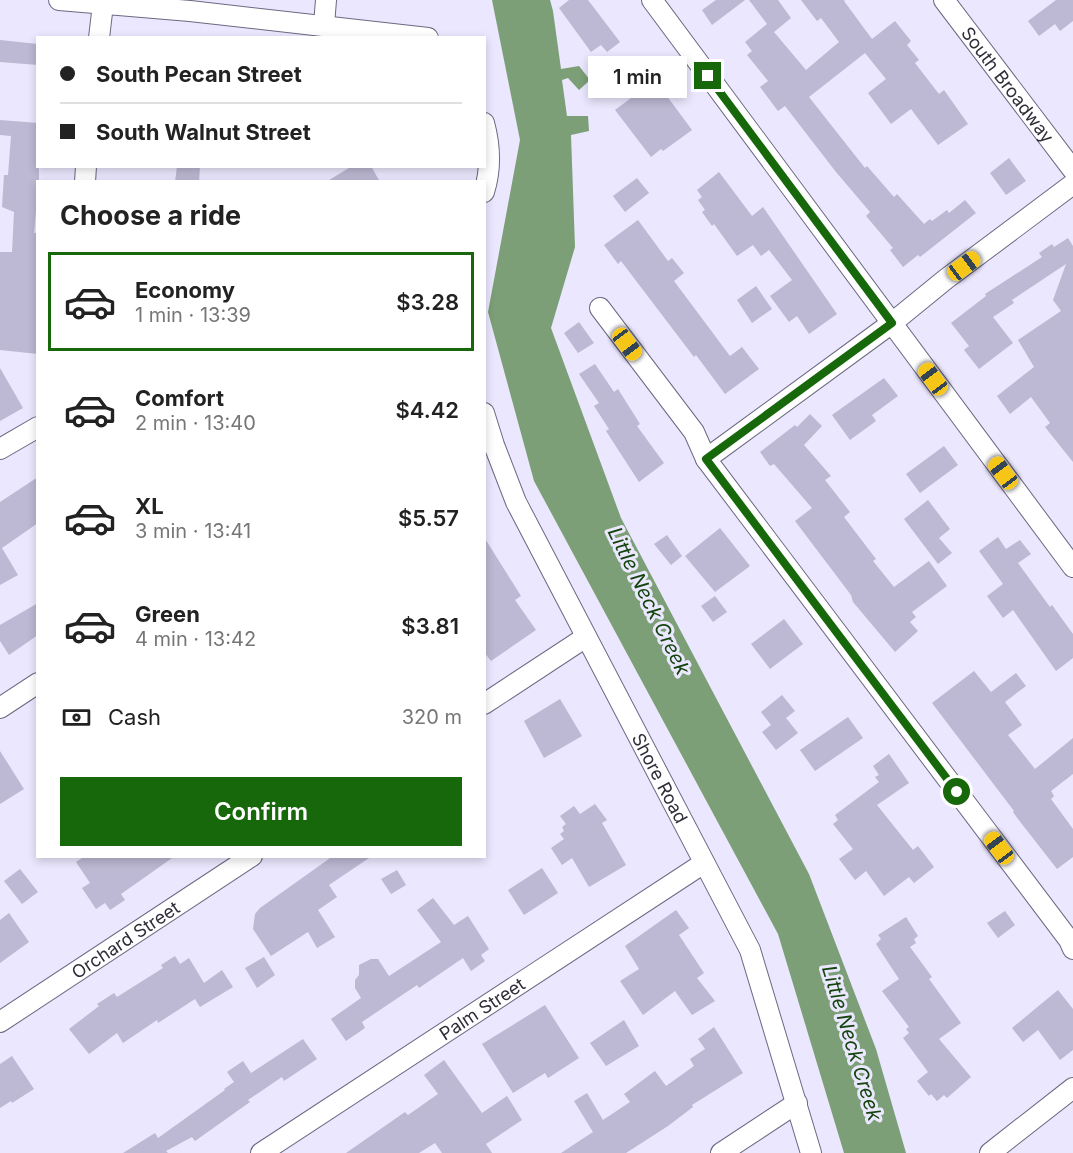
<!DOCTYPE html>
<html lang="en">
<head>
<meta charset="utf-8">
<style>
  :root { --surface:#fff; --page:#f2f2f2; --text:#222; --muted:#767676; --line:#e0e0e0; --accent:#16680a }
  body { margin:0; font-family:Inter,sans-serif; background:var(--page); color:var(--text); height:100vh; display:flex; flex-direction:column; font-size:22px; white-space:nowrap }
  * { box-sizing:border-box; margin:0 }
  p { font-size:20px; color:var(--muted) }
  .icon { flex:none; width:33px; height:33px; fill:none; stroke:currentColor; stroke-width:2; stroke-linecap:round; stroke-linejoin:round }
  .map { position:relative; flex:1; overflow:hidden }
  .side { position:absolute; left:36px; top:180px; width:450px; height:678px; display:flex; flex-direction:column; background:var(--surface); border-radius:0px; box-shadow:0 3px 9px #0003 }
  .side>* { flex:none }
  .top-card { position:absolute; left:36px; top:36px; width:450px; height:132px; border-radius:0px; box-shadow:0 3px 9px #0003; display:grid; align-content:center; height:132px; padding:0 24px; background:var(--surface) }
  .end { position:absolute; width:27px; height:27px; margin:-14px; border:8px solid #16680a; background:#fff; box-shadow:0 0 0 3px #fff }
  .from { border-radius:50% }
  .bubble { position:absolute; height:42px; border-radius:0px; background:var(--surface); box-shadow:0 3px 9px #0003; font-size:20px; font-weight:600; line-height:42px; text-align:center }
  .car { position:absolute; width:18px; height:36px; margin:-18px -9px; border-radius:8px; box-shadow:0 0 4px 2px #0007; background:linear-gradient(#f5c518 24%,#345 0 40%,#f5c518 0 76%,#345 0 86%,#f5c518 0) }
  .top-card b { display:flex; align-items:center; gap:21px; height:57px; font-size:22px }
  .top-card b+b { border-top:2px solid var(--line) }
  .top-card i { width:15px; height:15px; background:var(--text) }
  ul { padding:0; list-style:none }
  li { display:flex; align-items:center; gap:18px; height:99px; margin:0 12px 9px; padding:0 12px; border:3px solid transparent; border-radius:0px }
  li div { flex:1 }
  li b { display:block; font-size:22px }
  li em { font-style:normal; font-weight:600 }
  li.selected { border-color:var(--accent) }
  li>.icon { width:54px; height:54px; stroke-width:1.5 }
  h2 { padding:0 24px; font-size:27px; line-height:72px }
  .pay { display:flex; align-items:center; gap:15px; height:66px; padding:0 24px; font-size:22px }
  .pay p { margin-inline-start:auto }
  .primary-button { display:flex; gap:12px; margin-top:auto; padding:12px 24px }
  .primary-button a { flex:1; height:69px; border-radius:0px; background:var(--accent); color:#fff; font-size:24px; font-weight:600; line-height:69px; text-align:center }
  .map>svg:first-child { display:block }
  .water { fill:#7c9f77 }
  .building { fill:#bdb8d3 }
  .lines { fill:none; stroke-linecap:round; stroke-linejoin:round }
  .minor-casing { stroke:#6d6881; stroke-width:22 }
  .minor { stroke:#fff; stroke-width:20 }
  .route { stroke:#16680a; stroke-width:8 }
  .labels { text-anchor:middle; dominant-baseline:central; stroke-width:6; stroke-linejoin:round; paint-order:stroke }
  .street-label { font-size:18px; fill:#2f2d38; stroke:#ebe7fe }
  .water-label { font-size:20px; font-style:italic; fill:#14450d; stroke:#ebe7fe }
</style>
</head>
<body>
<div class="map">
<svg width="1073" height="1153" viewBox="0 0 1073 1153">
  <rect width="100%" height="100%" fill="#ebe7fe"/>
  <path class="water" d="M492,0H550L553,11L561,69L579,66L590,80L579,90L568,78L562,80L567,116H588L589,131L571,135L575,247L551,328L621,518L809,874L876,1049L906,1153H844L778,934L534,481L488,312L520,140Z"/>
  <g class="building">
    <path d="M569,0H588L620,42L607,52L601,45L591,52L559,8Z"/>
    <path d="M716,0H745L712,25L702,10Z"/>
    <path d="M749,0H778L791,18L774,32L806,70L839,42L821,18L817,21L801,0H845L844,1L872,39L895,21L911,41L907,45L919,60L915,63L939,94L944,90L968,124L938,145L911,109L891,124L868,93L886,79L865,53L809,97L865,168L867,166L894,197L897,194L924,224L930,219L932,221L947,210L949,213L965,200L976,213L920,257L918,255L903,267L890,250L893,248L866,216L870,212L836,172L785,106L778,111L760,87L768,81L747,55L752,51L745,42L767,24Z"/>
    <path d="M1056,0H1073V21L1060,31L1055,24L1039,36L1028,21Z"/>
    <path d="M0,40L38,44V65L0,62Z"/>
    <path d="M655,80L692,130L663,151L661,149L651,157L615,110Z"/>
    <path d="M0,120L38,123L39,178L34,233H38V354L0,350V252H12L14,212L2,207L4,175H8L11,136L0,135Z"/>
    <path d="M1009,158L1026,181L1006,195L990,173Z"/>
    <path d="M177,166H200L199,182H175Z"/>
    <path d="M352,166H371L380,182H326Z"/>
    <path d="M719,172L752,216L763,207L837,314L809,334L797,316L789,322L770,296L792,280L769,250L761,256L753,245L737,256L714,224L712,226L702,212L705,210L698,200L702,197L697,190Z"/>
    <path d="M637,178L649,193L625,212L613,196Z"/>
    <path d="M638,220L668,261L672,258L684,273L674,281L730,356L742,347L759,369L725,394L696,355L694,357L621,261L618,264L604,245Z"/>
    <path d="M1068,238L1073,246V462L1045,427L1050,423L1031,397L1010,414L997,396L1034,367L1018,340L1061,311L1053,300L1066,264L1012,300L1014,303L993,317L1013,343L979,369L964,350L969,346L951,323L986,296L985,294L1042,257L1039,253L1052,244L1054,247Z"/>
    <path d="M756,286L772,309L752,323L737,300Z"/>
    <path d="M579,322L594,343L578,353L564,333Z"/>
    <path d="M595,364L614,392L618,389L640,424L637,426L664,463L639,482L606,431L609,429L594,406L599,403L579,374Z"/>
    <path d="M0,368L23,408L0,421Z"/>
    <path d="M884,378L898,396L872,415L876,421L850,440L832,415Z"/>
    <path d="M810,414L822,426L804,445L831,476L825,480L850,512L844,517L876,559L873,561L894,587L929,561L947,586L912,612L916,617L910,622L918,631L895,652L853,602L851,595L795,521L812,508L774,464L770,466L760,452L795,425L797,427Z"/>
    <path d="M944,446L958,465L920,493L906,474Z"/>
    <path d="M38,477V523L2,548L18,575L0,585V502Z"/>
    <path d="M928,500L950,529L939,538L952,553L938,564L904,519Z"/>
    <path d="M720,528L750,566L715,592L685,556Z"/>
    <path d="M667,535L682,556L671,565L654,544Z"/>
    <path d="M484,537L521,596L515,600L536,630L491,661L484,652Z"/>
    <path d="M998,537L1006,549L1020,540L1031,554L1018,563L1050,607L1052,605L1073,634V658L1056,671L1013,610L1003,618L987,596L1003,584L979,551Z"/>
    <path d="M715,596L727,612L713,622L701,606Z"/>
    <path d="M38,603V635L9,655L0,641V625Z"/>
    <path d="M784,619L803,644L770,669L751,644Z"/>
    <path d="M974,671L991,692L1016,673L1026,686L1005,702L1022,725L1008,735L1035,769L1073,738V774L1051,791L1054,796L1051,799L1073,829V857L1057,869L1018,819L1013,812L1014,811L932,703Z"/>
    <path d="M782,695L795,711L786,718L798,733L776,750L762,732L771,725L761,712Z"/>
    <path d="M560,699L582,736L544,758L524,721Z"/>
    <path d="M848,717L863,738L815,771L800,750Z"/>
    <path d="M0,751L24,789L0,804Z"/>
    <path d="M889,754L909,783L877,805L913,850L918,846L934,867L914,883L909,877L884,896L866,871L855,880L839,859L853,849L833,824L838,820L835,815L879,782L875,777L879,775L873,766Z"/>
    <path d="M595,804L607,820L602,823L626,865L589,887L572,858L562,865L551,848L564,839L560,834L564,831L562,827L566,824L560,816L574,806L580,814Z"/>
    <path d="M85,856H175L121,894L125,900L110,910L105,903L96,909L82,888L90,883L76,862Z"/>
    <path d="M333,856H372L329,885L337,897L318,910L335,937L317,948L308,932L271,956L253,929L255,914L260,908Z"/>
    <path d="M542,868L558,893L524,915L508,890Z"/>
    <path d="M20,869L38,892L22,904L4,881Z"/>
    <path d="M397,870L406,885L391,894L381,879Z"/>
    <path d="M433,898L454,925L468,916L489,949L481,955L485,961L471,971L463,958L419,988L417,985L362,1022L365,1028L346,1041L331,1019L361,998L355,988V980L359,975V965L371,959H378L389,976L441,942L417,910Z"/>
    <path d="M676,910L689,928L679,935L704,973L697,978L715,1001L692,1015L675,991L643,1015L620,981L639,969L625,946Z"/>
    <path d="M1005,911L1015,925L998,938L987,923Z"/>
    <path d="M9,913L29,942L0,963V920Z"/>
    <path d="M906,917L918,936L914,939L916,943L910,947L932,977L929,979L961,1023L939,1039L971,1077L947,1098L944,1095L937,1101L931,1094L929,1096L917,1081L928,1072L903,1038L909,1033L906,1029L909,1027L882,991L899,979L876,944L881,939L878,935Z"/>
    <path d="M175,956L180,964L189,958L204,983L222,970L233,987L200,1007L195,999L158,1023L157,1020L123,1043L117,1033L89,1054L69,1029L99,1006L97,1004L114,993L117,997L163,968L161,965Z"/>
    <path d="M264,957L275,975L257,988L245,968Z"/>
    <path d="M1058,990L1073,1009V1050L1060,1060L1038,1030L1023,1042L1012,1028Z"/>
    <path d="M545,1005L579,1058L548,1078L545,1073L513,1093L482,1044Z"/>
    <path d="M624,1020L639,1046L606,1066L590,1043Z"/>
    <path d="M714,1027L743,1073L692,1105L693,1107L668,1126L626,1153H561L593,1132L574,1101L587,1093L603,1120L630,1102L624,1094L655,1071L666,1086L694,1066L690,1059L705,1049L698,1039Z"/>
    <path d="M303,1039L317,1059L284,1081L282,1077L248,1100L250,1102L195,1141L192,1137L166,1151L168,1153H123L155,1133L158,1138L225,1090L224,1089L234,1082L227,1072L243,1061L251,1073Z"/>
    <path d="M12,1056L34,1089L12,1103L11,1101L0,1108V1064Z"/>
    <path d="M444,1060L482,1113L507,1096L522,1120L486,1144L492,1153H442L435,1143L419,1153H346L405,1112L408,1115L438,1094L424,1075Z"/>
  </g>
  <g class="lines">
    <g class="minor-casing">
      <g id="minor">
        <path d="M59,0L190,11L428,38"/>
        <path d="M652,0L1073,567"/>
        <path id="s1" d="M944,0L1073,170"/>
        <path d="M324,25L326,0"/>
        <path d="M99,38L103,4"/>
        <path d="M484,123C490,145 491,170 484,192"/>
        <path d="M85,182L86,166"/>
        <path d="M600,308L694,432L706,459L1069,940L1073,949"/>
        <path id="s2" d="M484,413L494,445L516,502L750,950L811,1153"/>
        <path d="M0,449L38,427"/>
        <path d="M706,459L892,323L946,279L1073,184"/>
        <path d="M484,704L586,637"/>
        <path d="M0,708L38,683"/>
        <path id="s3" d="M0,1022L252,856"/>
        <path id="s4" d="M261,1153L704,863"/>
        <path d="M721,1153L797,1103"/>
        <path d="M990,1153L1073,1088"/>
      </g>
    </g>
    <use href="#minor" class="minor"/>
  </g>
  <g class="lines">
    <path class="route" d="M708,76L892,323L706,459L957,792"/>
  </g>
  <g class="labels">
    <g class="street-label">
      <text stroke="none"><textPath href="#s1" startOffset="106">South Broadway</textPath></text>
      <text stroke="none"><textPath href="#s2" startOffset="406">Shore Road</textPath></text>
      <text stroke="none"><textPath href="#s3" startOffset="150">Orchard Street</textPath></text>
      <text stroke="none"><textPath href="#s4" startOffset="264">Palm Street</textPath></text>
    </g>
    <g class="water-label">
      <text transform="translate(649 601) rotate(64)">Little Neck Creek</text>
      <text transform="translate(852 1043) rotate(73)">Little Neck Creek</text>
    </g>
  </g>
</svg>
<i class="end from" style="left:957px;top:792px"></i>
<i class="end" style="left:708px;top:76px"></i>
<div class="bubble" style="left:588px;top:56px;width:99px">1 min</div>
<i class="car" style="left:964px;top:266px;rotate:53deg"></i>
<i class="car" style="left:627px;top:344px;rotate:143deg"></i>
<i class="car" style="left:933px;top:379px;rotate:323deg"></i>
<i class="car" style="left:1003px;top:473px;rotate:323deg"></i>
<i class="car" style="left:999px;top:848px;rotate:323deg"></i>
<div class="top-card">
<b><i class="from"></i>South Pecan Street</b>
<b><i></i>South Walnut Street</b>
</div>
<section class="side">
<h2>Choose a ride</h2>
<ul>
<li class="selected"><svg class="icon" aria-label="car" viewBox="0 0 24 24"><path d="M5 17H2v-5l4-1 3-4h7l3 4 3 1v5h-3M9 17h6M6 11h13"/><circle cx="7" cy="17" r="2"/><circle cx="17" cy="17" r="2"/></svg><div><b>Economy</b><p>1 min · 13:39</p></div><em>$3.28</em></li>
<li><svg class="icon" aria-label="car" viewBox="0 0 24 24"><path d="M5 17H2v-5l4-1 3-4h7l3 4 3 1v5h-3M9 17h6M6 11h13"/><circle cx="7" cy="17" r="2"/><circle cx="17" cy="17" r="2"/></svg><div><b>Comfort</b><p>2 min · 13:40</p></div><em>$4.42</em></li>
<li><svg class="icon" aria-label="car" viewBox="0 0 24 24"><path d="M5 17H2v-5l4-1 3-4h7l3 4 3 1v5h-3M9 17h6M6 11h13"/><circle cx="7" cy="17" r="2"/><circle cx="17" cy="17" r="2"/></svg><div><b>XL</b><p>3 min · 13:41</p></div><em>$5.57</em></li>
<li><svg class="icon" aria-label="car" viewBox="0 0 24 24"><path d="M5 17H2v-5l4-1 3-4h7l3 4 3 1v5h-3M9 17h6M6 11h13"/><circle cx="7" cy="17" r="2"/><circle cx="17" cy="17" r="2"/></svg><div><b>Green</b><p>4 min · 13:42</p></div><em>$3.81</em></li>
</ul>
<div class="pay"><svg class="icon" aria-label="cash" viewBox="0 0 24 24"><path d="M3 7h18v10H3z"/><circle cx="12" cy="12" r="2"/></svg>Cash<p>320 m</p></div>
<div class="primary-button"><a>Confirm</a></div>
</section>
</div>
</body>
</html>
